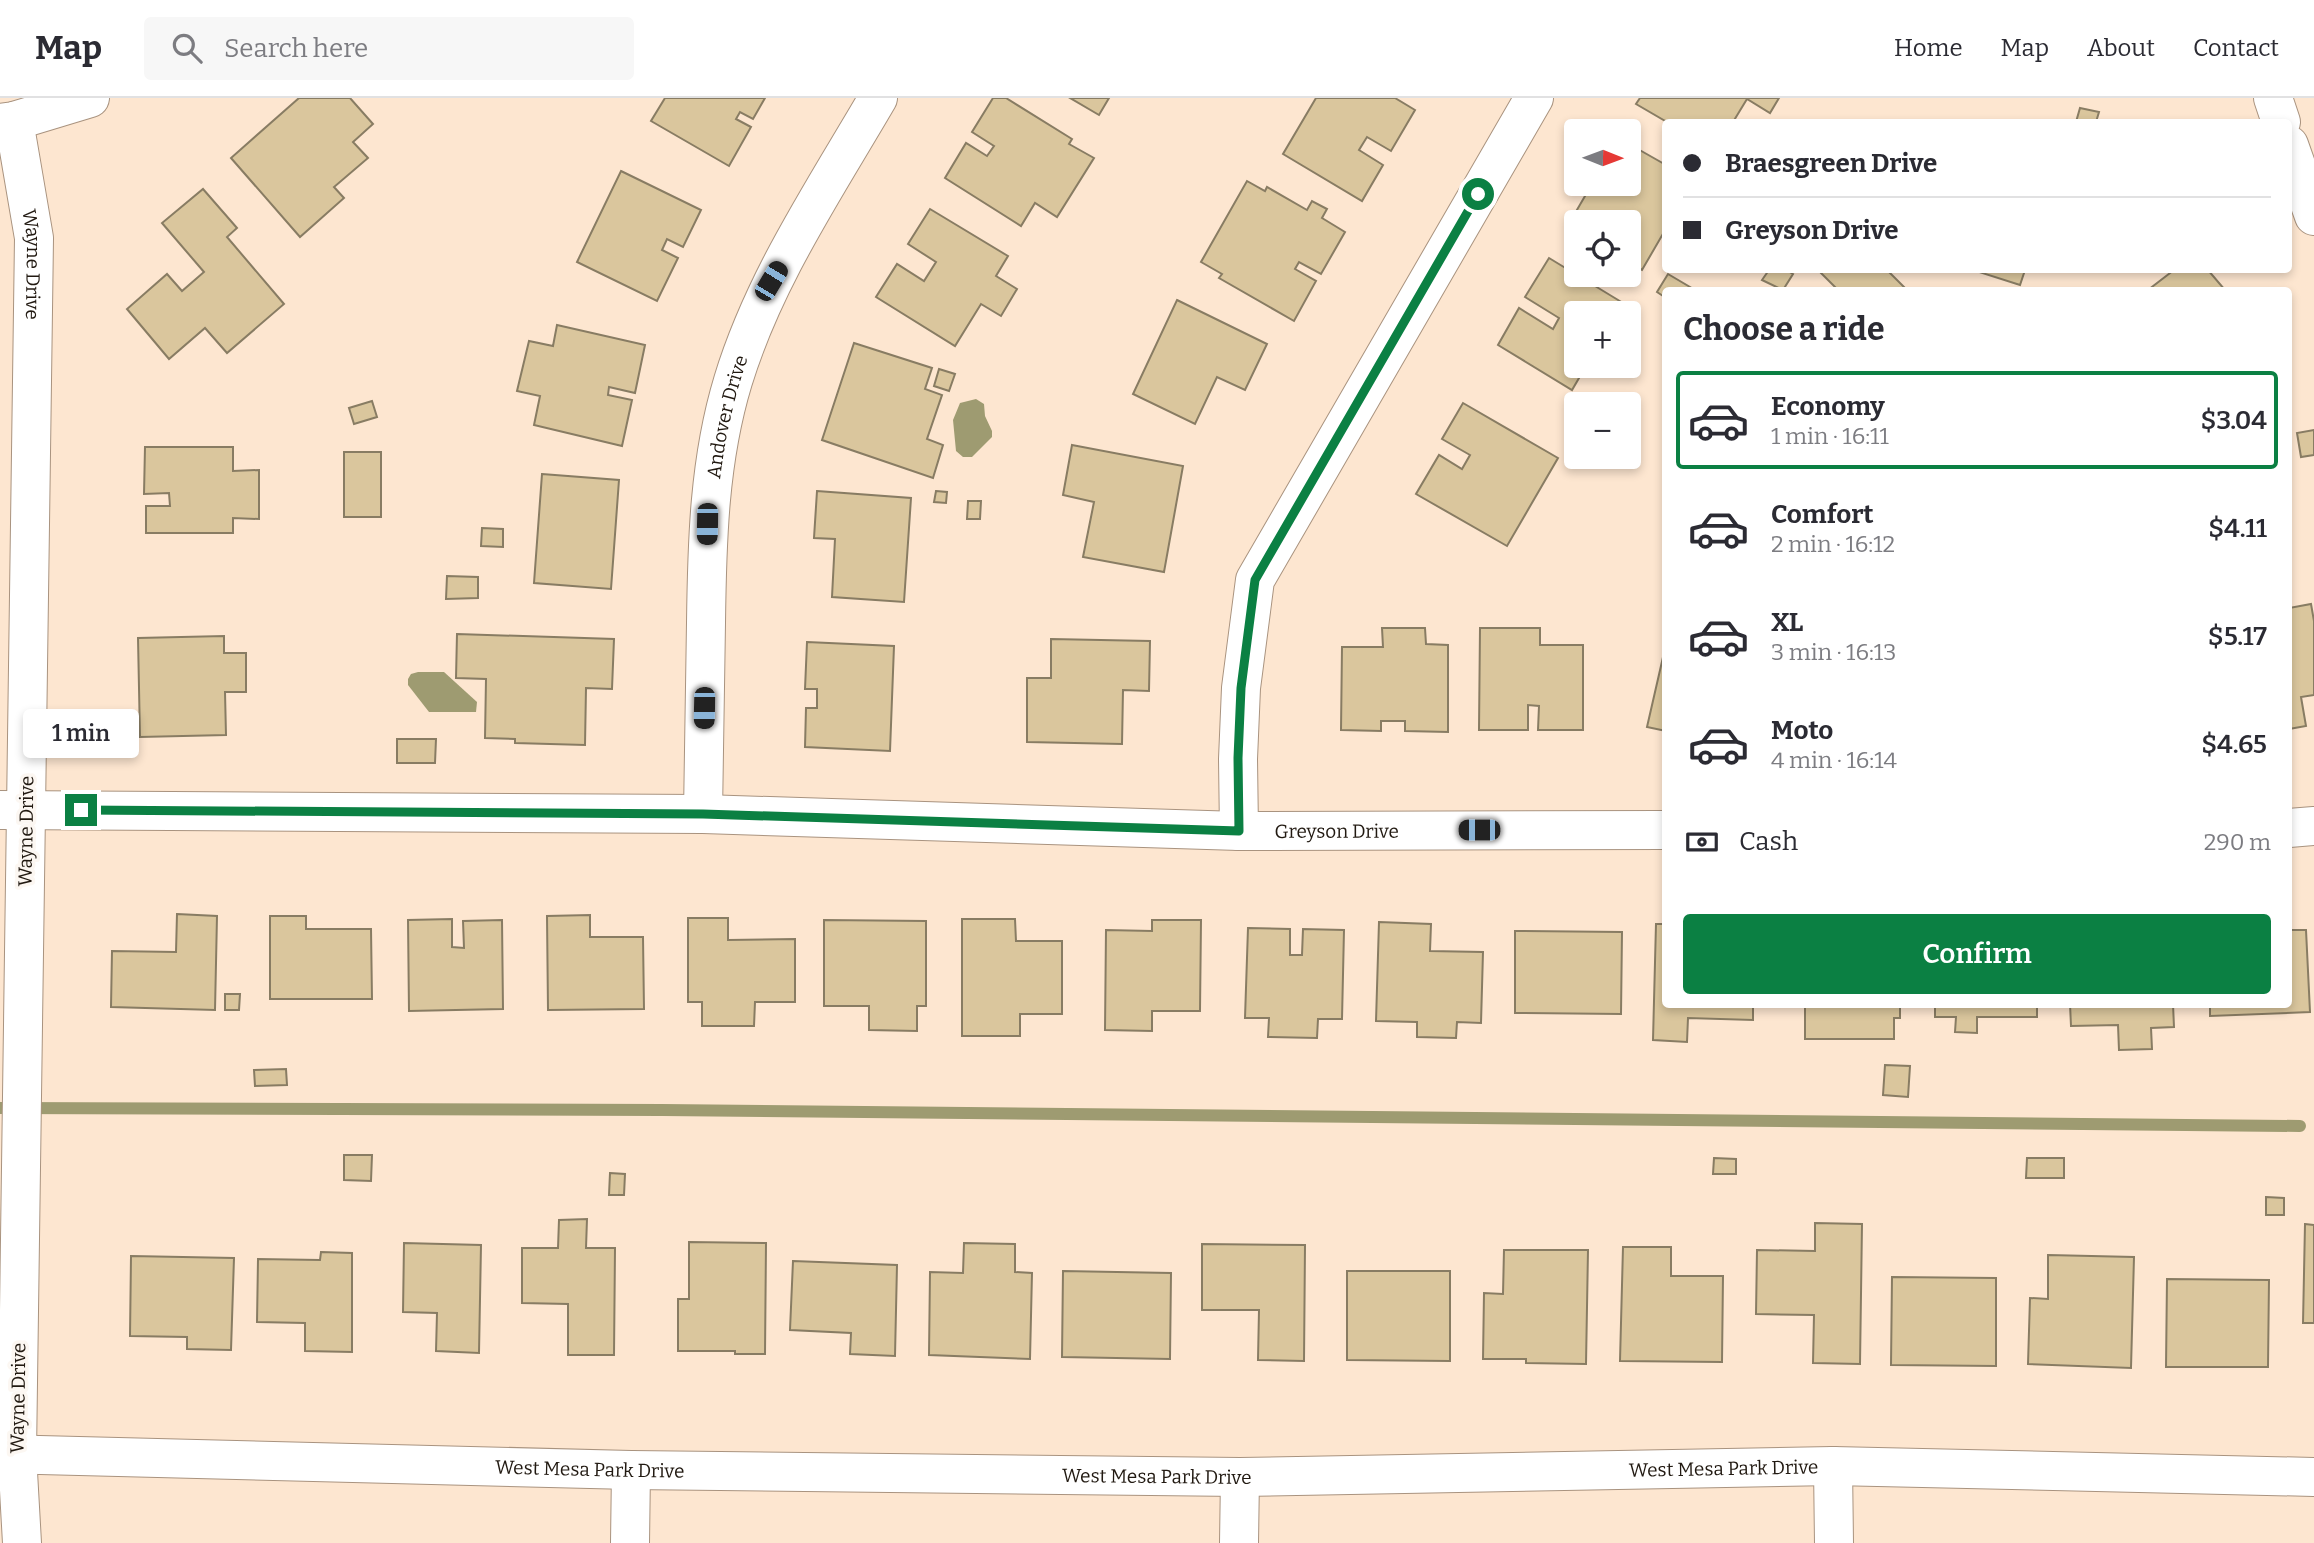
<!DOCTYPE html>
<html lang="en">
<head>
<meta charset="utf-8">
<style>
  :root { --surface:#fff; --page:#f7f7f7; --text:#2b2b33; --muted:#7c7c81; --line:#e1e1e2; --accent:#0b8043 }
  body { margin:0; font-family:Bitter,serif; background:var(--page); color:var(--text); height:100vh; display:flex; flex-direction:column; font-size:26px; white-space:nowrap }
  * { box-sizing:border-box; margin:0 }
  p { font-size:23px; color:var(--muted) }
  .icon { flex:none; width:38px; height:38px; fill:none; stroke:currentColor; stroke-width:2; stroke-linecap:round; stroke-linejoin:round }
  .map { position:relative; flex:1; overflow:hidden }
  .drawer { position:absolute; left:1662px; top:189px; width:630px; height:721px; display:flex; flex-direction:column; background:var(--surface); border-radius:7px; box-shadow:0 4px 10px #0003 }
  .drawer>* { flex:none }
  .top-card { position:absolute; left:1662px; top:21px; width:630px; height:154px; border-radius:7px; box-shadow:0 4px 10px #0003; display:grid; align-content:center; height:154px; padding:0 21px; background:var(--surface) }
  .needle { width:46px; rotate:91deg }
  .controls { position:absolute; left:1564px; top:21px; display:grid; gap:14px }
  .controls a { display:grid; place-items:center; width:77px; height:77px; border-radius:7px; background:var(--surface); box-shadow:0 4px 10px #0003; font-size:35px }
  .end { position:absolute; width:32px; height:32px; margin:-16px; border:9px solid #0b8043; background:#fff; box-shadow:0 0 0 4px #fff }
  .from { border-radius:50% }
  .bubble { position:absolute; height:49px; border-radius:7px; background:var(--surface); box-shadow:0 4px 10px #0003; font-size:23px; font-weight:600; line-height:49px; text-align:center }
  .car { position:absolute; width:21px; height:42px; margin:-21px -10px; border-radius:9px; box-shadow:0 0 5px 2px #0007; background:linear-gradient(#222 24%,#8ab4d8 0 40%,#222 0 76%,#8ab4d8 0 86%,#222 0) }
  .top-card b { display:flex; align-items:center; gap:24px; height:66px; font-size:26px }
  .top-card b+b { border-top:2px solid var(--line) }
  .top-card i { width:18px; height:18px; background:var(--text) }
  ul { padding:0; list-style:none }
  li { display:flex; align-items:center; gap:21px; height:98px; margin:0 14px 10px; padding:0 7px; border:4px solid transparent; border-radius:7px }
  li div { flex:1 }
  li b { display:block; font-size:26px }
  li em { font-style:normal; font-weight:600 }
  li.selected { border-color:var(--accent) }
  li>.icon { width:63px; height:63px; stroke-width:1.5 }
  h2 { padding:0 21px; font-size:32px; line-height:84px }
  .pay { display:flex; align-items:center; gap:18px; height:77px; padding:0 21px; font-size:26px }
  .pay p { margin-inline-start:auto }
  .cta { display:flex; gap:14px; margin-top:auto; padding:14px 21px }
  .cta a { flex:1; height:80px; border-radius:7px; background:var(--accent); color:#fff; font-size:28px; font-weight:600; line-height:80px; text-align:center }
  header { display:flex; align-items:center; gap:42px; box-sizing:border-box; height:98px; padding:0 35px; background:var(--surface); border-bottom:2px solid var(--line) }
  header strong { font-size:33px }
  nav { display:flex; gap:38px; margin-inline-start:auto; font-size:24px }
  .search { width:490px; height:63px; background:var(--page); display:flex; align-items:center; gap:18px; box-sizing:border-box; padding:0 24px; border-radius:7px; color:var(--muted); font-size:26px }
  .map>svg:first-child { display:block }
  .water { fill:#9e9b71 }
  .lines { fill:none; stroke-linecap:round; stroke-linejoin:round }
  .stream { stroke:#9e9b71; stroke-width:12 }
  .building { fill:#dac69d; stroke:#887c63; stroke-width:2 }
  .minor-casing { stroke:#a9937f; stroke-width:40 }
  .minor { stroke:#fff; stroke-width:38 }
  .route { stroke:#0b8043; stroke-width:9 }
  .labels { text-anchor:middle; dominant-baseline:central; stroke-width:7; stroke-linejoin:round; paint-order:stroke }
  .street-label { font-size:19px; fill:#211911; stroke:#fcf7f2 }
</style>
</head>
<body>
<header>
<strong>Map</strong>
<div class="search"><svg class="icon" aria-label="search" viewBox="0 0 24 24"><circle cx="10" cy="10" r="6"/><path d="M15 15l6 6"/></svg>Search here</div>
<nav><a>Home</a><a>Map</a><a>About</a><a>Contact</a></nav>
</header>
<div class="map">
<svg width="2314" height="1445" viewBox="0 0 2314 1445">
  <rect width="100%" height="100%" fill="#fde6d0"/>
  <g class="water">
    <path d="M976,301L984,306L985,318L992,333V339L972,359H963L956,353L953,322L960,305Z"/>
    <path d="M418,574H444L477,604L476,614H429L408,587V581L411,576Z"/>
  </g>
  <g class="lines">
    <path class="stream" d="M0,1010L662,1012L2300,1028"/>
  </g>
  <g class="building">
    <path d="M299,0H350L373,26L353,44L368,60L334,89L344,100L300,139L231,60Z"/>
    <path d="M665,0H765L753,21L740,14L736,21L751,29L729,68L651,23Z"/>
    <path d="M993,0H1006L1072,41L1069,46L1094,60L1057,119L1035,105L1021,128L945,80L966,45L987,58L994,48L972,34Z"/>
    <path d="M1070,0H1109L1099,17Z"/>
    <path d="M1316,0H1395L1415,12L1391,53L1367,39L1359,52L1383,67L1362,103L1283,56Z"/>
    <path d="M1640,0H1779L1770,15L1747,1L1733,24H1667L1636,6Z"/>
    <path d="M2080,10L2099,14L2096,24H2076Z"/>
    <path d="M1629,46L1666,67V135L1664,134L1642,172L1629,165V124H1577V134L1567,129L1592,86H1629Z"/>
    <path d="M621,73L701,112L683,149L667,141L662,152L678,160L657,203L577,164Z"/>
    <path d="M1247,83L1265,93L1267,89L1307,112L1312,103L1327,111L1322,120L1345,134L1321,176L1299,164L1295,171L1316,183L1294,223L1219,180L1222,176L1201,164Z"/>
    <path d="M203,91L237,130L227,139L284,206L227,255L205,230L169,261L127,211L167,176L182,193L204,174L162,125Z"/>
    <path d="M930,111L1008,158L996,178L1017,191L1001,218L981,206L955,248L876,199L897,166L924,183L936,164L908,146Z"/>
    <path d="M1549,160L1623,205L1617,215H1577V268H1586L1572,292L1498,247L1519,210L1553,231L1559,220L1525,199Z"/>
    <path d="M1769,172H1786L1793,176L1783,192L1762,182Z"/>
    <path d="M1818,172H1887L1907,192H1838Z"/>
    <path d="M1980,172H2025L2020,187L1979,174Z"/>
    <path d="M2174,172H2208L2225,192H2148Z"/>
    <path d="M1668,176L1695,192H1666V200L1657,194Z"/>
    <path d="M1177,202L1267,246L1245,292L1217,279L1195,326L1133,296Z"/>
    <path d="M557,227L645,247L635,295L609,289L608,297L632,302L622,348L534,327L540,298L517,293L529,243L553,248Z"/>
    <path d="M854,245L932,270L925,291L942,297L927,341L943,347L933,380L822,342Z"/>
    <path d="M939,271L955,276L949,293L934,288Z"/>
    <path d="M372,303L377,319L354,326L349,310Z"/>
    <path d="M1463,305L1558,360L1507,448L1416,396L1439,357L1462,371L1470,357L1442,341Z"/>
    <path d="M2314,332V357L2301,359L2297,335Z"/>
    <path d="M1072,347L1183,368L1164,474L1083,459L1094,404L1063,397Z"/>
    <path d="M145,349H233V373L259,372V421L233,420V435H146V408H170L169,395L144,396Z"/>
    <rect x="344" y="354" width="37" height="65"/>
    <path d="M542,376L619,382L611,491L534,485Z"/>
    <path d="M817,393L911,400L904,504L832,499L835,441L814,440Z"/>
    <path d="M936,393L947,394L946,405L934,404Z"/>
    <path d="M968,403H981L980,421H967Z"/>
    <path d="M482,430L503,431V449L481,448Z"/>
    <path d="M447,478L478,479V500L446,501Z"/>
    <path d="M2311,506L2314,523V597L2301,599L2306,628L2289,631V510Z"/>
    <path d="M1382,530H1425L1426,546L1448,547V634L1405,633V623H1381V633L1341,632L1342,549H1383Z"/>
    <path d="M1480,530H1540V547H1583V632H1538L1539,608L1528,607V632H1479Z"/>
    <path d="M457,536L614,541L612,591L586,590L585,647L515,645V641L485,640L486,581L456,580Z"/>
    <path d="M224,538V555H246V594H225L226,637L140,639L138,540Z"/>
    <path d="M1051,541L1150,543L1149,593L1123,592L1122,646L1027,644V580H1051Z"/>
    <path d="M807,544L894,548L890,653L805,649L806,610H817V591H805Z"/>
    <path d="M1666,546V633L1647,629Z"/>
    <path d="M397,641H436L435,665H397Z"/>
    <path d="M177,816L217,818L215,912L111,909L112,853L176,854Z"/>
    <path d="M590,817V839H643L644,911L548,912L547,818Z"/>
    <path d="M270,818H306V831H371L372,901H270Z"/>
    <path d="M688,820H728V842L795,841V904H755L754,928H702V904H688Z"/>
    <path d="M452,821V849L464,850L463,823L502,822L503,911L409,913L408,822Z"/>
    <path d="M962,821H1015L1016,843H1062V916H1020V938H962Z"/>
    <path d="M824,822L926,823V908H917V933L869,932V908H824Z"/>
    <path d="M1152,822H1201L1200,913H1152V933L1105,932L1106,832L1152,833Z"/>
    <path d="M1379,824L1431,826L1430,853L1483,854L1481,925L1457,924L1456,940L1417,939V924L1376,923Z"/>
    <path d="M1656,826H1666V906H1753V922L1688,920L1687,944L1653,942Z"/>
    <path d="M1248,830L1290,831V857H1302L1303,831L1344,832L1342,921H1318L1317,940L1268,939L1269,920H1245Z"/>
    <path d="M2289,832H2306L2310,914L2210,918V906H2289Z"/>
    <path d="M1515,833L1622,834L1621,916L1515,915Z"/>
    <path d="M225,896H240L239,912H225Z"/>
    <path d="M1805,906H1900V920H1894V941H1805Z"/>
    <path d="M1935,906H2037V919H1977V935L1955,934L1956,919H1935Z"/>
    <path d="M2070,906H2173L2174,929L2151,930L2152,951L2119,952L2118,927L2071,928Z"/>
    <path d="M1885,967L1910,968L1908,999L1883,997Z"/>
    <path d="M286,971L287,987L255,988L254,972Z"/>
    <path d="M344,1057H372L371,1083L344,1082Z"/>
    <path d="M1714,1060L1736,1061V1076H1713Z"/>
    <path d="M2027,1060H2064V1080H2026Z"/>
    <path d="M610,1075L625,1076L624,1097H609Z"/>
    <path d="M2266,1099L2284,1100V1117H2266Z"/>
    <path d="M587,1121L586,1150H615L614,1257H568V1206L522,1205V1150H558L559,1122Z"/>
    <path d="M1815,1125L1862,1126L1860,1266L1813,1265L1814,1217L1756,1216L1757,1152L1815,1153Z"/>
    <path d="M2305,1126L2314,1127V1225H2303Z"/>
    <path d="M689,1144L766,1145L765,1256H735V1253H678V1201H689Z"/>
    <path d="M404,1145L481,1147L479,1255L436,1253L437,1215L403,1214Z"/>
    <path d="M964,1145L1015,1146V1174L1032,1175L1030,1261L929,1257L930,1174L963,1175Z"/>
    <path d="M1202,1146L1305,1147L1304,1263L1258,1262L1259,1212H1202Z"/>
    <path d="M1623,1149H1671V1178H1723L1722,1264L1620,1263Z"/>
    <path d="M1504,1152H1588L1586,1266L1526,1265V1261H1483L1484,1195L1503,1196Z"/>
    <path d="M321,1154L352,1155V1254L305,1253V1225L257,1224L258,1161L320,1162Z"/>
    <path d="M2048,1157L2134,1159L2131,1270L2028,1266L2030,1200L2048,1201Z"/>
    <path d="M131,1158L234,1160L231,1252L187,1251V1239L130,1238Z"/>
    <path d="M793,1163L897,1167L895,1258L850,1256L851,1235L790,1232Z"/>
    <path d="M1063,1173L1171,1175L1170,1261L1062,1259Z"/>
    <path d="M1347,1173H1450V1263L1347,1262Z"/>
    <path d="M1892,1179L1996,1180V1268L1891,1267Z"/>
    <path d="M2167,1181L2269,1182L2268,1269H2166Z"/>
  </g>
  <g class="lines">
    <g class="minor-casing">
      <g id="minor">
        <path d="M2273,0L2281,24"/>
        <path id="s1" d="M14,23L34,140L17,1356L22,1445"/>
        <path d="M0,25L14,23L90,0"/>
        <path d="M2289,47L2314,118"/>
        <path id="s2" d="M0,712L703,716L1239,733L1666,732"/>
        <path id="s3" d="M703,716C704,652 705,588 706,525C707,443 709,362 733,283C764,181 825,91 878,0"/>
        <path d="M2289,730L2314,728"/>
        <path d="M1239,733L1238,661L1241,590L1255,482L1534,0"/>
        <path id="s4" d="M0,1356L631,1372L1240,1379L1833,1368L2314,1379"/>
        <path d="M1833,1368L1834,1445"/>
        <path d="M630,1445L631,1372"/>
        <path d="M1239,1445L1240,1379"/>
      </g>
    </g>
    <use href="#minor" class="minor"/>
  </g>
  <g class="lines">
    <path class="route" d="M81,712L703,716L1239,733L1238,660L1241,590L1255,482L1478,96"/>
  </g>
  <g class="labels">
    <g class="street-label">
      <text stroke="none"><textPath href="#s1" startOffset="145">Wayne Drive</textPath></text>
      <text stroke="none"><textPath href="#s3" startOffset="399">Andover Drive</textPath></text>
      <text transform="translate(26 733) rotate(-89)">Wayne Drive</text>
      <text stroke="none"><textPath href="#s2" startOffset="1337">Greyson Drive</textPath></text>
      <text transform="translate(18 1300) rotate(-89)">Wayne Drive</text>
      <text stroke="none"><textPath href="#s4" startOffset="590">West Mesa Park Drive</textPath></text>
      <text stroke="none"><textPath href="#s4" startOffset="1724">West Mesa Park Drive</textPath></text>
      <text stroke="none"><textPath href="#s4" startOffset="1157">West Mesa Park Drive</textPath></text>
    </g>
  </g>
</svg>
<div class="controls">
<a><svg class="needle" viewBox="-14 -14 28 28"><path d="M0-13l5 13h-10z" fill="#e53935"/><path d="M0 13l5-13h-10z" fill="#7c7c81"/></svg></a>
<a><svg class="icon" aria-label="locate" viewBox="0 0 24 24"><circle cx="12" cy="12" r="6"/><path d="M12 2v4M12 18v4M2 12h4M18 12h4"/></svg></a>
<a>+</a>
<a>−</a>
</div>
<i class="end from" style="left:1478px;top:96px"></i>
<i class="end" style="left:81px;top:712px"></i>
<div class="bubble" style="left:23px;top:611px;width:116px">1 min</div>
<i class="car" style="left:771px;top:183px;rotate:31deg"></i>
<i class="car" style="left:707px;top:426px;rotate:181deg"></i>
<i class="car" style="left:704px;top:610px;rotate:181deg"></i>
<i class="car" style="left:1479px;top:732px;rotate:270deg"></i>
<div class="top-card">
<b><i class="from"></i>Braesgreen Drive</b>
<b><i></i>Greyson Drive</b>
</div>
<section class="drawer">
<h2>Choose a ride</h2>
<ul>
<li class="selected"><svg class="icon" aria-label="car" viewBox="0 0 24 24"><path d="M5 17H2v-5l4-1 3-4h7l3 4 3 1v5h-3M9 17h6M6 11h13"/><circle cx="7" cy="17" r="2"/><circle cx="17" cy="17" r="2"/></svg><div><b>Economy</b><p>1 min · 16:11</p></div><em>$3.04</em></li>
<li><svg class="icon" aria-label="car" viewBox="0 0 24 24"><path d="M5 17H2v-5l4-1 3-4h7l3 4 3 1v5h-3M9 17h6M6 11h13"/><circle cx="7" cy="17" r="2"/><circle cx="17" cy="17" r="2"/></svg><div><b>Comfort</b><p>2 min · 16:12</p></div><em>$4.11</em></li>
<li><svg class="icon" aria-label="car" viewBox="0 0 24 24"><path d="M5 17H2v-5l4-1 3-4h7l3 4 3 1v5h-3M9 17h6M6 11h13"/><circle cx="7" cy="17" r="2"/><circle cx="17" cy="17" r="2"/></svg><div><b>XL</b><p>3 min · 16:13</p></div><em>$5.17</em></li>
<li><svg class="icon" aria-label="car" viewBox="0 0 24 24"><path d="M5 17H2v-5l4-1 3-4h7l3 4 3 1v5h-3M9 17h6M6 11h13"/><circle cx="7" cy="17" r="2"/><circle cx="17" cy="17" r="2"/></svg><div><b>Moto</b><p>4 min · 16:14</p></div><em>$4.65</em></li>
</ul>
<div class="pay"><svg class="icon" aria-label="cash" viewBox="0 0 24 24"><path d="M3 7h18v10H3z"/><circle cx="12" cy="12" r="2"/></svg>Cash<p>290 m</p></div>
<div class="cta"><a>Confirm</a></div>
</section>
</div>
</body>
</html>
